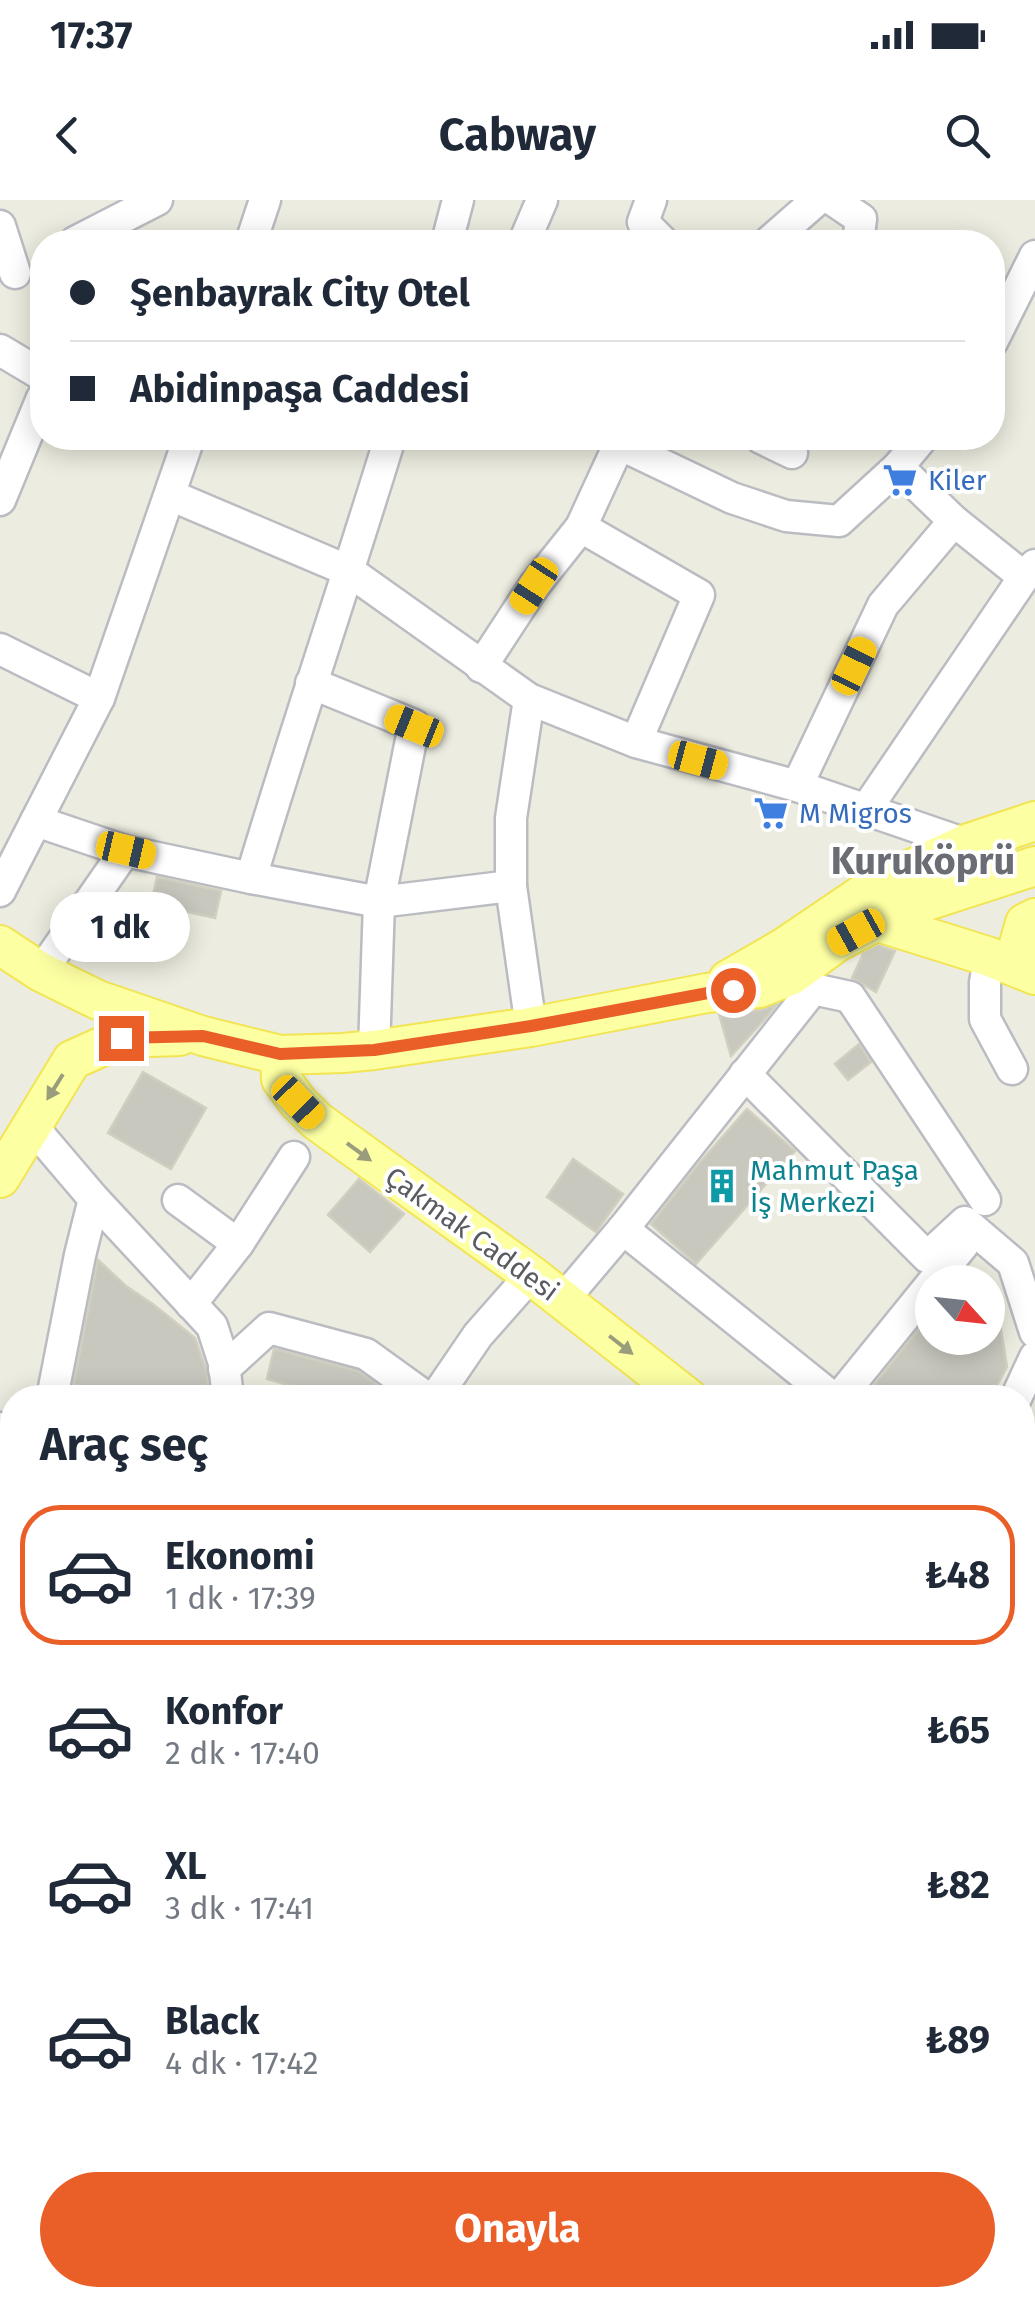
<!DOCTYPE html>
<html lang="tr">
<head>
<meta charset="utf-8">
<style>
  :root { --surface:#fff; --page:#f2f2f3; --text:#1f2937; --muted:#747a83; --line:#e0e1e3; --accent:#ea5e28 }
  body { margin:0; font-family:"Fira Sans",sans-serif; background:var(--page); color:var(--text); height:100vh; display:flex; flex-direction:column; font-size:38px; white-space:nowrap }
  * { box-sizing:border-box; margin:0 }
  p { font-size:32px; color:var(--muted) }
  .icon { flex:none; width:55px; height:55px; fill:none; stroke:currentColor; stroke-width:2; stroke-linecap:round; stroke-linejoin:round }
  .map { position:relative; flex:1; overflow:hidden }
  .details { position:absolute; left:0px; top:1185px; width:1035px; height:922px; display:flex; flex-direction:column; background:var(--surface); border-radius:40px 40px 0 0; box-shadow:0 5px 25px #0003 }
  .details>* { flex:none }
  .top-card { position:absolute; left:30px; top:30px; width:975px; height:220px; border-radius:40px; box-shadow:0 5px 25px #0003; display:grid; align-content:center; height:220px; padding:0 40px; background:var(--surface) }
  .needle { width:65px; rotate:117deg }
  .fabs { position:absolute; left:915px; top:1065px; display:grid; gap:20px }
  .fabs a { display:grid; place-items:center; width:90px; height:90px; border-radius:50%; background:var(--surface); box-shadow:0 5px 25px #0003; font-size:50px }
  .end { position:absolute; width:45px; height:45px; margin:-22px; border:12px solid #ea5e28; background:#fff; box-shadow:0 0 0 5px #fff }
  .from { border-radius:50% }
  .bubble { position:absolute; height:70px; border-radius:35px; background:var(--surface); box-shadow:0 5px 25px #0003; font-size:32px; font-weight:700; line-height:70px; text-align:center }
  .car { position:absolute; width:30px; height:60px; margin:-30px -15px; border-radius:12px; box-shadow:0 0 8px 2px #0007; background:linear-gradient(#f5c518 24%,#345 0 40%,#f5c518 0 76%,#345 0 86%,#f5c518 0) }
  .top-card b { display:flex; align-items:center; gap:35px; height:95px; font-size:38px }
  .top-card b+b { border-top:2px solid var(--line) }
  .top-card i { width:25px; height:25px; background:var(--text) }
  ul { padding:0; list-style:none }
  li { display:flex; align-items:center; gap:30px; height:140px; margin:0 20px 15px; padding:0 20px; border:5px solid transparent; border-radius:40px }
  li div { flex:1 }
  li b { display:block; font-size:38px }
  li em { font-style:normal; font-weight:700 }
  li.current { border-color:var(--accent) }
  li>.icon { width:90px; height:90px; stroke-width:1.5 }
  h2 { padding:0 40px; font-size:45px; line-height:120px }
  .cta { display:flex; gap:20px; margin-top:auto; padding:20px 40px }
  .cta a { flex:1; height:115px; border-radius:60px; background:var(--accent); color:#fff; font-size:40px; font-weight:700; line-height:115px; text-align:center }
  .status { display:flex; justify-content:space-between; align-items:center; height:70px; padding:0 50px; background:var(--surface); direction:ltr }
  .status svg { height:28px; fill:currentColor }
  header { display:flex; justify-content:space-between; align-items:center; height:130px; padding:0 40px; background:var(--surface); font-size:45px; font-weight:700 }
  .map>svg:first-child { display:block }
  .green { fill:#bce5c4 }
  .building { fill:#c9c8bf; stroke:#d1cfbf; stroke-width:2.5 }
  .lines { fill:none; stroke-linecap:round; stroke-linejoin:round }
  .minor-casing { stroke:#bbbcc2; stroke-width:35 }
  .major-casing { stroke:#f2e553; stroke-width:42 }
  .minor { stroke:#fff; stroke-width:30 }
  .major { stroke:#fcffa2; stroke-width:38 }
  .oneway { fill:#9a9d7b }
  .route { stroke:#ea5e28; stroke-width:12 }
  .labels { text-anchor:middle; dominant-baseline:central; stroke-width:8; stroke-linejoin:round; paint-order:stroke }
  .shop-label { font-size:28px; fill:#366cbe; stroke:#fff; text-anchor:start }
  .culture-label { font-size:28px; fill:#0d838f; stroke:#fff; text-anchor:start }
  .street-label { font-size:28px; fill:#595b61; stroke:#fff }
  .district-label { font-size:38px; font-weight:bold; fill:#6a6d73; stroke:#fff }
</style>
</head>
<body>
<div class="status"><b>17:37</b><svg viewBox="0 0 49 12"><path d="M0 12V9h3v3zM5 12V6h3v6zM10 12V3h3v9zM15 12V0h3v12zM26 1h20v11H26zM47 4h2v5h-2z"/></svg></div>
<header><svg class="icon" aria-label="back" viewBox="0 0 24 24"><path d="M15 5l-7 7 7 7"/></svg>Cabway<svg class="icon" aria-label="search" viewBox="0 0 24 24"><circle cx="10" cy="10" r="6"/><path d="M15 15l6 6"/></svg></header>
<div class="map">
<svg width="1035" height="2107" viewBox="0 0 1035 2107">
  <rect width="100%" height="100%" fill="#ecece0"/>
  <path class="green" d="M221,2095H293L297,2099L290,2107H232L220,2096Z"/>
  <g class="building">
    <path d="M157,677L221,691L215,718L151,704Z"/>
    <path d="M879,746L895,751L876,792L852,778L863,754Z"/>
    <path d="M776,805L764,820L731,856L719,814L761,810Z"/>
    <path d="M859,844L871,862L848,880L835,864Z"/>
    <path d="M143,872L206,908L171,969L108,933Z"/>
    <path d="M747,909L795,951L696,1064L651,1024L696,967Z"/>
    <path d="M573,959L623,994L596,1032L547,997Z"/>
    <path d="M359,979L404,1014L370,1052L328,1015Z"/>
    <path d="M98,1060L126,1086L154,1105L195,1138L206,1169L209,1198L168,1197L157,1191L156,1194L142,1188L137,1198H71Z"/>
    <path d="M997,1105L1007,1167L990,1198H864L932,1112V1138H988V1106Z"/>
    <path d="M274,1149L358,1171L394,1198H331L267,1179Z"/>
  </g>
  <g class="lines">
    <g class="minor-casing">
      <g id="minor">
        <path d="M651,0L643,22L663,42"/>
        <path d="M833,0L861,19L858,42"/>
        <path d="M0,26L15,73"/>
        <path d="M75,42L157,0"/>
        <path d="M251,42L265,0"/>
        <path d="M447,42L458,0"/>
        <path d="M524,42L542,0"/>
        <path d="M769,42L817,0"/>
        <path d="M992,142L1035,56"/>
        <path d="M0,150L42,175"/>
        <path d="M761,238L792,253"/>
        <path d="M619,244L732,298L786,316L839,321L898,267L922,238"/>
        <path d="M898,267L954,321L1024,377"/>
        <path d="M170,295L349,371L529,499L636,542L797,586L966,644"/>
        <path d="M0,300L42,198"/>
        <path d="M581,327L699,395L636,542"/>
        <path d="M0,449L99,498"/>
        <path d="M481,467L534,386L581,327L622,238"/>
        <path d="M311,483L414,525L379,702L374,850"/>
        <path d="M529,499L511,618V686L531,827"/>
        <path d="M797,586L883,405L954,321"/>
        <path d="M867,608L1024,377L1035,365"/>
        <path d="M36,621L125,651L251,678L379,702L511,686"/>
        <path d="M251,678C295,531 345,385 390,238"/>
        <path d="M0,691L99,498L189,238"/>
        <path d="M990,757L985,782V819L1012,869"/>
        <path d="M41,772L125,651"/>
        <path d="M745,874L927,1057L965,1022L1013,1063L1035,1132"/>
        <path d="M31,925L94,999L212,1126L224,1163L228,1198"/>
        <path d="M178,1000L238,1044"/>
        <path d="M623,1029L833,1198"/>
        <path d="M563,1100L623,1029L813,789L850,797L985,1000"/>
        <path d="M191,1104L238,1044L294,957"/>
        <path d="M224,1169L269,1128L366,1154L427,1198"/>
        <path d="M52,1198L80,1055L94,999"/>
        <path d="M435,1198L478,1135L531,1075"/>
        <path d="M839,1198L963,1045"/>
        <path d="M1016,1198L1035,1157"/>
        <path d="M0,1228L12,1234"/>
        <path d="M0,1342L12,1350"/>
        <path d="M0,1445L12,1441"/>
        <path d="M1022,1587L1035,1594"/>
        <path d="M1,1644L12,1607"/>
        <path d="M0,1731L12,1742"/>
        <path d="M1022,1847L1035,1854"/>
        <path d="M407,2095L419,2107"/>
        <path d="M518,2095L527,2107"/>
        <path d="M765,2095L775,2107"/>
        <path d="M0,2098L11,2101L26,2096H68L103,2107"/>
        <path d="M205,2107L213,2095"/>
        <path d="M308,2107L323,2095"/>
      </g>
    </g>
    <g class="major-casing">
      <g id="major">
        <path d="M875,721L990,757L1035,775"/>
        <path d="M0,745L41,772L98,800L203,836L280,855L343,853L374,850L531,827L707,793L759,788L792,775L837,742L899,710L1035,666"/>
        <path d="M1026,771L1019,744L1025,723L1035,718"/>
        <path d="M728,780L785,747L878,684L966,644L1035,621"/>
        <path d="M280,855L281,879L298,902L317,921L531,1075L688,1198"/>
        <path d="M0,978L72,860L121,838L180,836"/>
        <path d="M1022,1458L1035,1468"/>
        <path d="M1022,1941L1035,1920"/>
        <path d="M891,2107L901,2095"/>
      </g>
    </g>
    <use href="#minor" class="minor"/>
    <use href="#major" class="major"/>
  </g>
  <defs><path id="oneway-solid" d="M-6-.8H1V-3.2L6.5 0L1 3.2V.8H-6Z" transform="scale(2.5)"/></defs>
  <g class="oneway">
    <use href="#oneway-solid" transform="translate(55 887) rotate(122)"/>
    <use href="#oneway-solid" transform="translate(359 952) rotate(36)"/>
    <use href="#oneway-solid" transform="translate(621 1145) rotate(38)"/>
  </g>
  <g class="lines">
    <path class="route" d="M121,838L203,836L280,854L374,850L531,826L708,793L733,790"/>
  </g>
  <defs>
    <g id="supermarket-bare" transform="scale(2.7)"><path d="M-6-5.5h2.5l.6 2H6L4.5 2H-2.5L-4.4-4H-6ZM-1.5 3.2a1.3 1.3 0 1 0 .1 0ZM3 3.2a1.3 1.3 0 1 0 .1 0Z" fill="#3f7fe0" stroke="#fff" stroke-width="2.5" paint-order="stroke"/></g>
    <g id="building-bare" transform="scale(2.7)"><path d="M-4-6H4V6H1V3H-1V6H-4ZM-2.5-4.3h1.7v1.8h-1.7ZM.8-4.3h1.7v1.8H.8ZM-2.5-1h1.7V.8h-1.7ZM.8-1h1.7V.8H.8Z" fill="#0f9aa8" stroke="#fff" stroke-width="2.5" paint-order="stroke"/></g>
  </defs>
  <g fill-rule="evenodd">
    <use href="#supermarket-bare" x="900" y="280"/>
    <use href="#supermarket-bare" x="771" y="613"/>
    <use href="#building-bare" x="722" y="986"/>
  </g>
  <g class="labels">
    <g class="shop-label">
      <text x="928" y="280">Kiler</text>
      <text x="799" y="613">M Migros</text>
    </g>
    <g class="culture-label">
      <text x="750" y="970">Mahmut Paşa<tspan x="750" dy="32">İş Merkezi</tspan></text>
    </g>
    <g class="street-label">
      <text transform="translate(472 1034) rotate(36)">Çakmak Caddesi</text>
    </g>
    <g class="district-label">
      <text x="923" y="661">Kuruköprü</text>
    </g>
  </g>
</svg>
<div class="fabs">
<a><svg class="needle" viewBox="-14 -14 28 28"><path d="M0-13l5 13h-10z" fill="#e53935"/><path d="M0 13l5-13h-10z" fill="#747a83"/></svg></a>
</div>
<i class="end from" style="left:733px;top:790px"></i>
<i class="end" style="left:121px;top:838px"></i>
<div class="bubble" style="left:50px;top:692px;width:140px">1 dk</div>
<i class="car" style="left:534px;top:386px;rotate:213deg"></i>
<i class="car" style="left:854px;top:466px;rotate:26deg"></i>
<i class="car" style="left:414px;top:526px;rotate:292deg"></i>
<i class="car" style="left:698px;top:560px;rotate:105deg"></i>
<i class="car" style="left:126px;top:650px;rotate:103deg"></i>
<i class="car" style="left:856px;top:732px;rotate:241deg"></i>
<i class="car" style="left:298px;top:902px;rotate:136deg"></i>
<div class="top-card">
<b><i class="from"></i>Şenbayrak City Otel</b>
<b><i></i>Abidinpaşa Caddesi</b>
</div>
<section class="details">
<h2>Araç seç</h2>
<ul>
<li class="current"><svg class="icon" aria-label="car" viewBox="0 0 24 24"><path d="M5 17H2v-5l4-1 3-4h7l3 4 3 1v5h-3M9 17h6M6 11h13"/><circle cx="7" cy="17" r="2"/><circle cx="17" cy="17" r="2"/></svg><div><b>Ekonomi</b><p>1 dk · 17:39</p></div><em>₺48</em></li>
<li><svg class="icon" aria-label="car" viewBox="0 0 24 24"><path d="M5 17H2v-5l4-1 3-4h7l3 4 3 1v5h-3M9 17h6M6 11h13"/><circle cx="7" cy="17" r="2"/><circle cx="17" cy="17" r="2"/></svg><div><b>Konfor</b><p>2 dk · 17:40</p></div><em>₺65</em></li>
<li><svg class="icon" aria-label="car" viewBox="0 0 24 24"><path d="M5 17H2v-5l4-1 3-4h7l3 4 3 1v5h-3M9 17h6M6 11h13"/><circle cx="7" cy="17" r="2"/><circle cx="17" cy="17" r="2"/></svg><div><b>XL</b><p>3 dk · 17:41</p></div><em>₺82</em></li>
<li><svg class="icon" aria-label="car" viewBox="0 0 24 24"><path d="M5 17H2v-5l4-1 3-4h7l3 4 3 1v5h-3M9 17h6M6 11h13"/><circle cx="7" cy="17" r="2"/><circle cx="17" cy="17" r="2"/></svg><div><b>Black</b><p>4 dk · 17:42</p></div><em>₺89</em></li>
</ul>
<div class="cta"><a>Onayla</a></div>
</section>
</div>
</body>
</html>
